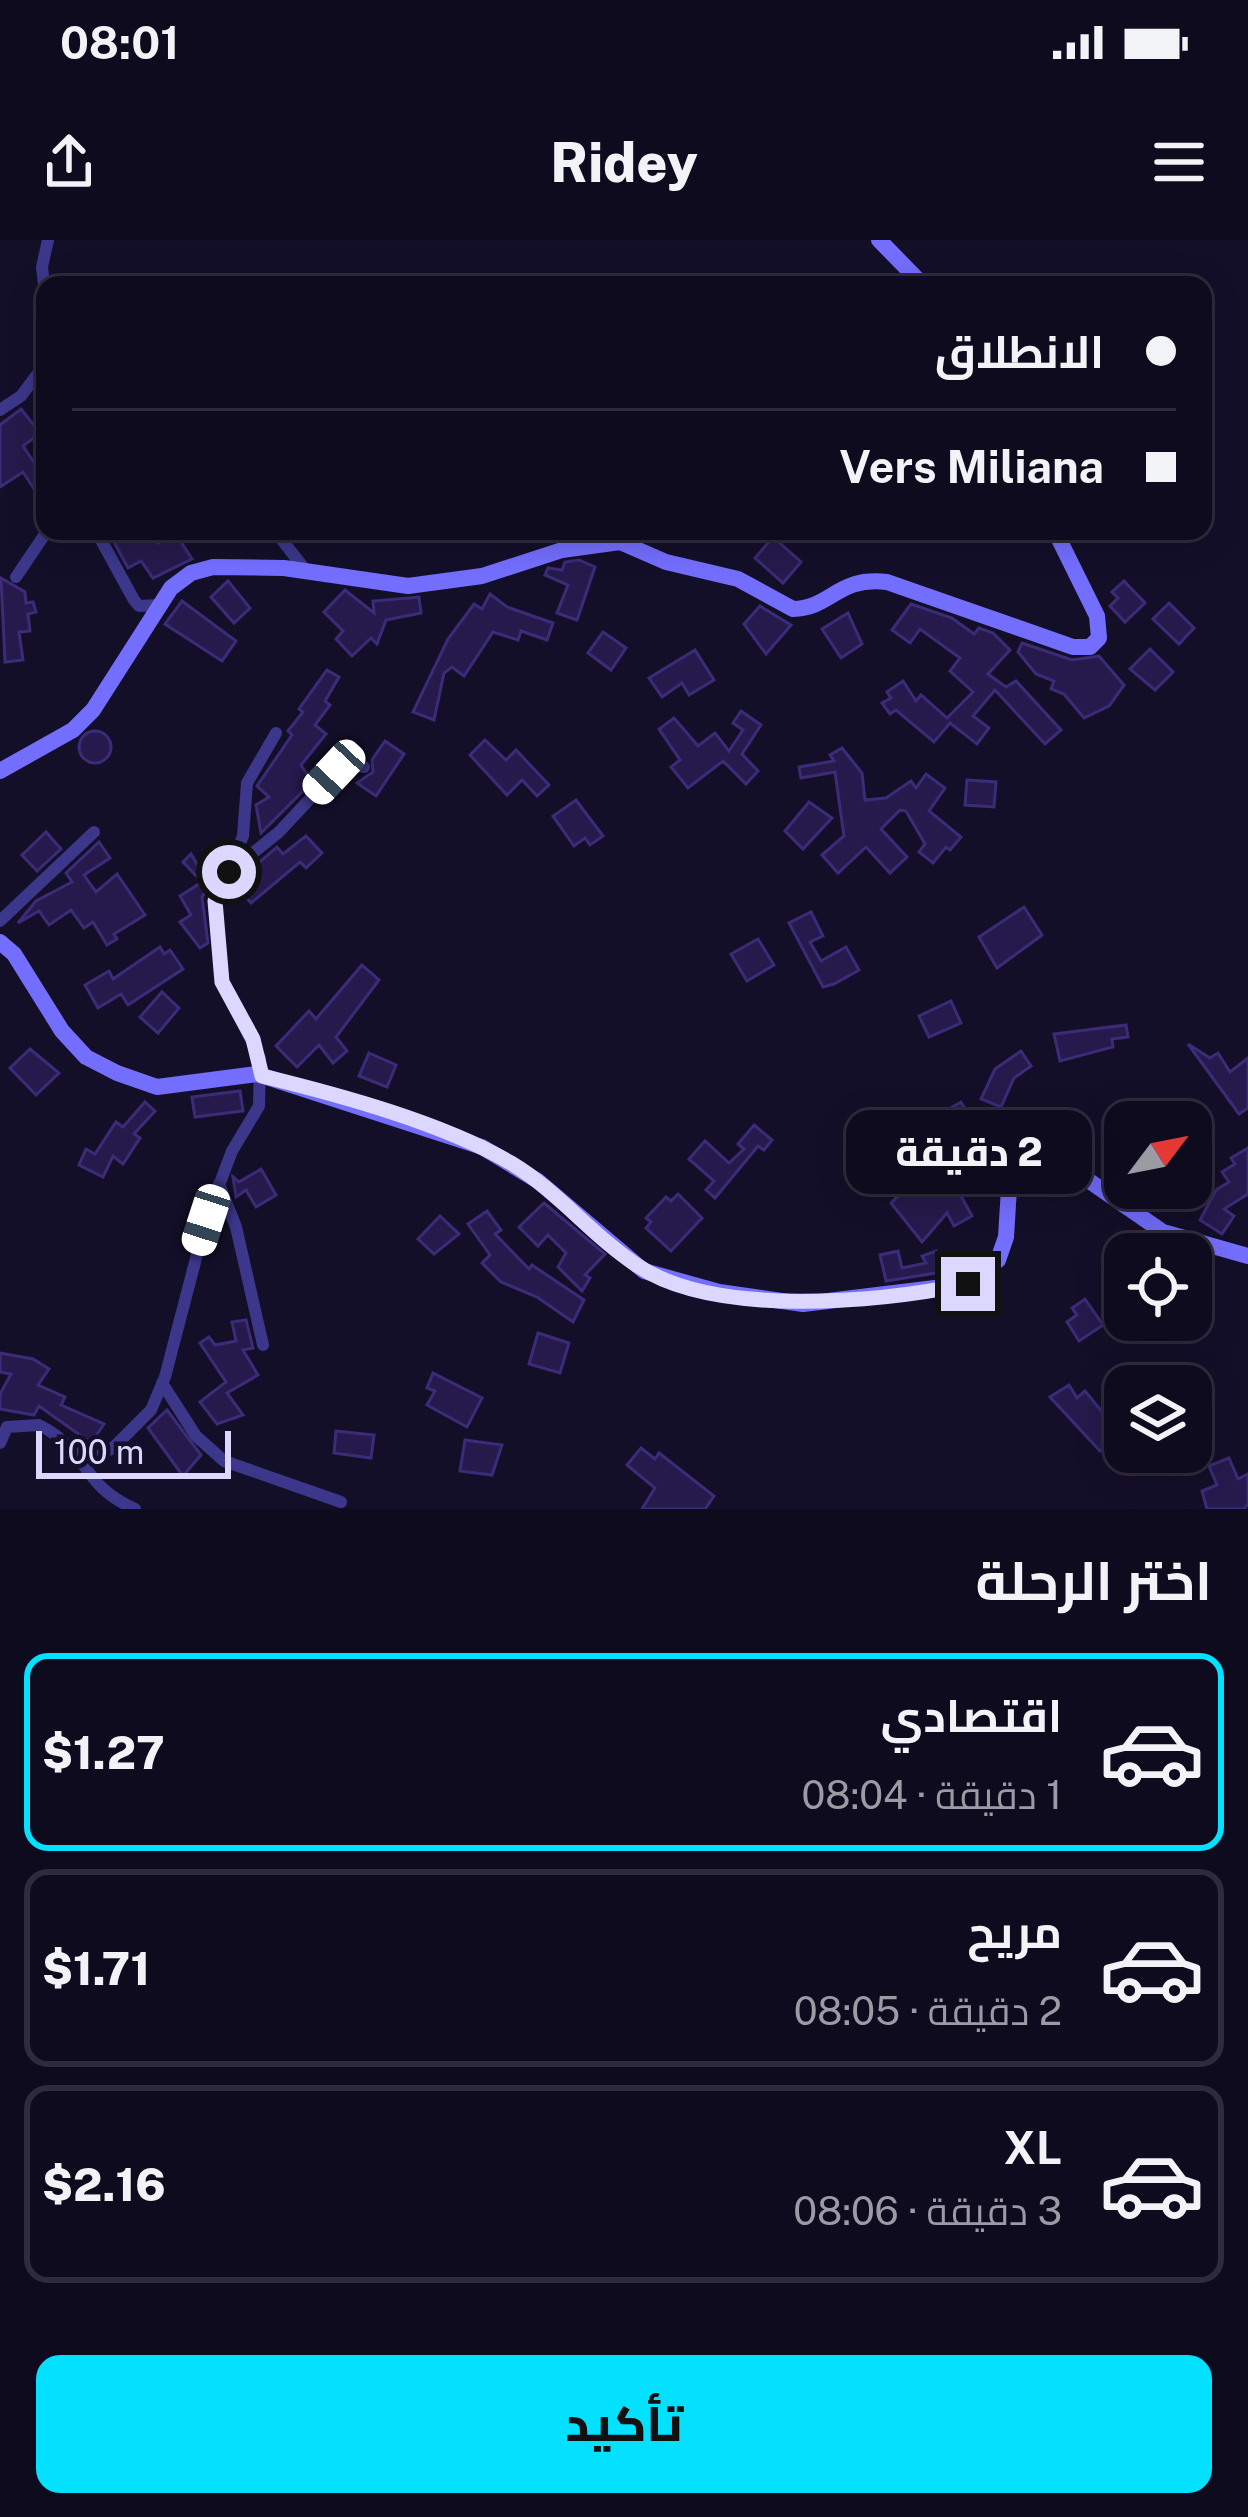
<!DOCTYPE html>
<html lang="ar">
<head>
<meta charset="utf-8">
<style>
  :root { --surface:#0f0b1f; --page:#1d192c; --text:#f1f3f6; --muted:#9b9ba4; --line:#2f2b3d; --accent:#03e1ff }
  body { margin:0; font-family:"Public Sans",Cairo,sans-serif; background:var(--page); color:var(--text); direction:rtl; height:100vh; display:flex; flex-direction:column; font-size:45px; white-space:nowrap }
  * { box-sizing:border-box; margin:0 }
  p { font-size:39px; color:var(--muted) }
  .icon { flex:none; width:66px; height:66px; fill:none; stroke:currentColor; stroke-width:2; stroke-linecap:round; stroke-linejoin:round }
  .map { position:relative; height:1269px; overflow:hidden; direction:ltr }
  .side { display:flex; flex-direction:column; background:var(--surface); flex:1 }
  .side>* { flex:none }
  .top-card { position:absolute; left:36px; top:36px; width:1176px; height:264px; border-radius:24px; box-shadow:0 6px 30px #0003,0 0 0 3px var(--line); direction:rtl; display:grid; align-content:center; height:264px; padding:0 36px; background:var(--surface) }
  .needle { width:78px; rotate:58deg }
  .controls { position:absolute; left:1104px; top:861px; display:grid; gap:24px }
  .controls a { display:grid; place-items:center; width:108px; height:108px; border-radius:24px; background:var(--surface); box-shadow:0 6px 30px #0003,0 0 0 3px var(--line); font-size:60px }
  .scale { position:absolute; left:36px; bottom:30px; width:195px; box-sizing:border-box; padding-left:12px; border:6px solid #dcd7ff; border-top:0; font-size:33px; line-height:42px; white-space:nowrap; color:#dcd7ff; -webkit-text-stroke:9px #140f29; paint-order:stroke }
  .end { position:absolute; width:54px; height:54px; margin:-27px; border:15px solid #dcd7ff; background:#111; box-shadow:0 0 0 6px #111 }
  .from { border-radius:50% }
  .bubble { position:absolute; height:84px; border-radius:24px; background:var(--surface); box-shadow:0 6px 30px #0003,0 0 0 3px var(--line); font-size:39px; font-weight:800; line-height:84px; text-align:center; direction:rtl }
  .car { position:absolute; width:36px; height:72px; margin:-36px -18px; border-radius:15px; box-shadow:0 0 9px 3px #0007; background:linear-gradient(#fff 24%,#345 0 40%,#fff 0 76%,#345 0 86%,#fff 0) }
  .top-card b { display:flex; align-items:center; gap:42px; height:114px; font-size:45px }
  .top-card b+b { border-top:3px solid var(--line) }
  .top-card i { width:30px; height:30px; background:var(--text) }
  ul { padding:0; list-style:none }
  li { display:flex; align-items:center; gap:36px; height:198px; margin:0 24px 18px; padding:0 12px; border:6px solid var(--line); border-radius:24px }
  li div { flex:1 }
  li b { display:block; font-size:45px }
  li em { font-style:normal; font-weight:800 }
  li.current { border-color:var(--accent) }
  li>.icon { width:108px; height:108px; stroke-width:1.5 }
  h2 { padding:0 36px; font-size:54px; line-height:144px }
  .button { display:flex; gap:24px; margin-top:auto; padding:24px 36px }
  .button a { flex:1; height:138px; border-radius:24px; background:var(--accent); color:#111; font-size:48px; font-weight:800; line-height:138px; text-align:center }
  .status { display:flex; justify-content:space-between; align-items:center; height:84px; padding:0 60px; background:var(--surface); direction:ltr }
  .status svg { height:33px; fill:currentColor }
  header { display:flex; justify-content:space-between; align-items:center; height:156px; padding:0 36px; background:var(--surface); font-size:54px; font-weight:800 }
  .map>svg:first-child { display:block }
  .building { fill:#251a4b; stroke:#3b2b78; stroke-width:3 }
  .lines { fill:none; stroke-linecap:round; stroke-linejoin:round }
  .street { stroke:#3c378a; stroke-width:12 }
  .secondary { stroke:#746eff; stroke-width:16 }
  .route { stroke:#dcd7ff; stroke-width:15 }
</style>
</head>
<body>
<div class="status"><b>08:01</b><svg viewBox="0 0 49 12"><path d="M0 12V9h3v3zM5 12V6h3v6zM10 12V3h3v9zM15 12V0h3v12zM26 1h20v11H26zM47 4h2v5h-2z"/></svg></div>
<header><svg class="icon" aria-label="menu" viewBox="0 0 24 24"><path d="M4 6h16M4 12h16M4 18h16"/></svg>Ridey<svg class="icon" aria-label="share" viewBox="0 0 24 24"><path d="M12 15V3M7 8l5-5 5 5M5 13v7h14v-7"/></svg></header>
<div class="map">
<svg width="1248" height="1269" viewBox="0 0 1248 1269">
  <rect width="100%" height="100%" fill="#140f29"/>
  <g class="building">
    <path d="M21,169L40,193L23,206L35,224L45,217V246L36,252L23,232L0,247V185Z"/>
    <path d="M108,291H124L129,299L150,291L158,303L175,293L192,319L153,338L141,321L128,328Z"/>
    <path d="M773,297L801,322L783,343L755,318Z"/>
    <path d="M579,320L595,327L577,380L557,373L568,345L545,335L548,328L562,330L565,322Z"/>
    <path d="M1,338L25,352L26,363L33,362L36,372L28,374L30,391L19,392L23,420L5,422Z"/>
    <path d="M228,341L250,368L234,383L211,357Z"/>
    <path d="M1124,341L1145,363L1125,382L1110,366L1118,358L1112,352Z"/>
    <path d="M345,350L374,373L373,361L419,357L421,373L386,380L377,404L371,398L352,416L336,399L343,391L324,372Z"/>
    <path d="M490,354L507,367L553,383L547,400L521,391L518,400L493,392L464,436L452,427L444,433L434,480L413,472L448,399L474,364L482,369Z"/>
    <path d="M182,361L236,401L222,421L165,384Z"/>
    <path d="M1169,363L1194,388L1179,404L1153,379Z"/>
    <path d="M911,364L952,378L974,394L979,388L993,393L1010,410L988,434L1006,447L1016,441L1061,490L1045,504L995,450L973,476L989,488L977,504L950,483L934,502L896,470L890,474L882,463L891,458L887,452L903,441L916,461L921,455L947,478L973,452L950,431L960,418L920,389L910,403L892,390Z"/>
    <path d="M760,366L791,385L766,414L744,384Z"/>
    <path d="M848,373L862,404L841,418L822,389Z"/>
    <path d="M603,392L626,408L611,430L588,413Z"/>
    <path d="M1022,403L1072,420L1099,416L1124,445L1109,466L1084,478L1064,454L1051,449L1054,441L1036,434L1018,412Z"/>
    <path d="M1150,409L1173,432L1155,450L1130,429Z"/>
    <path d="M695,410L714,440L689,455L682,443L662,457L649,438Z"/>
    <path d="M327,430L339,437L325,461L330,465L315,485L326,494L301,525L312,542L261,593L256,565L269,557L257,546L292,495L288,491L303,472L299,469Z"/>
    <path d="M741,471L761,485L742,514L758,531L746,544L723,521L688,548L671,527L680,520L659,489L674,478L698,506L715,493L729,511L743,490L733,483Z"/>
    <circle cx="95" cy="507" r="16"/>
    <path d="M485,500L506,520L516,510L549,545L537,556L522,540L507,555L470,515Z"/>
    <path d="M385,501L404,514L376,556L357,543L373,532L372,520Z"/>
    <path d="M842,508L862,533L865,560L886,558L911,541L916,548L926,534L945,548L929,571L961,597L950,610L946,607L933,623L919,612L925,604L906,571L900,570L881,589L907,617L890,633L866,607L838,633L822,615L844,596L835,532L801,538L799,527L834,521L830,515Z"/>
    <path d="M967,540L996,542L994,567L965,565Z"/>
    <path d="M576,560L603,596L590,605L585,598L574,606L553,576Z"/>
    <path d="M809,562L832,578L803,609L785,591Z"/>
    <path d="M46,592L61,609L37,631L22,615Z"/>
    <path d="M306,596L322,613L306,628L300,622L251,663L234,644L277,607L283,614Z"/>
    <path d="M99,602L110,618L84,635L96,652L117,634L145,675L114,694L117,699L107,705L93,682L84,688L71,670L49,685L39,671L18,683L36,661L72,642L66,633Z"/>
    <path d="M191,614L210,646L202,657L208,703L200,708L180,682L191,675L180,656L202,642L183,622Z"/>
    <path d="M1024,667L1042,695L997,728L979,697Z"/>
    <path d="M811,672L823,696L810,702L821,721L846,707L859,730L834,744L823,747L789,683Z"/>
    <path d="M758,699L774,725L747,741L731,714Z"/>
    <path d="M160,707L164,714L170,710L183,729L128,765L121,754L98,768L85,745L109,731L113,739Z"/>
    <path d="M362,725L379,740L336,797L347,811L333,823L319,805L297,827L276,806L309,771L316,779Z"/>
    <path d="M162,752L179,768L158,793L140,777Z"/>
    <path d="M951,761L961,783L929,797L919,776Z"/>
    <path d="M1126,785L1128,797L1112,799L1113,807L1060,821L1054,794Z"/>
    <path d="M1188,804L1210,818L1218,813L1230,832L1248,818V868L1239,874Z"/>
    <path d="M30,809L59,833L36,855L10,828Z"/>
    <path d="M1021,811L1031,826L1014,838L1001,867L981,859L995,829Z"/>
    <path d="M369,813L396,825L387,847L359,836Z"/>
    <path d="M240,851L243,871L195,877L192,857Z"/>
    <path d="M145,862L155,871L134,894L140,898L123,924L113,916L103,937L79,925L86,909L95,914L116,882L123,887Z"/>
    <path d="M961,862L968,874L940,890L944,899L926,908L916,888Z"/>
    <path d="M754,885L772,900L764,910L758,906L715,958L706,950L714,941L689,919L705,901L729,923L744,909L738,904Z"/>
    <path d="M1248,908V954L1224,969L1234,976L1222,994L1200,980L1216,950L1229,942L1222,932L1235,924L1231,918Z"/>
    <path d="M261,929L276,955L256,967L246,950L236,957L233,937L239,942Z"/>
    <path d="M907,929L911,942L920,937L930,955L966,935L974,949L961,956L972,976L954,986L947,973L922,1002L891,963L901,953L894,933Z"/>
    <path d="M678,954L702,978L671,1011L646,988L651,982L646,978L666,957L671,961Z"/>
    <path d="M544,963L605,1014L585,1035L590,1038L582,1051L558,1027L566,1013L548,995L538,1006L519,987Z"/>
    <path d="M487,971L501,990L495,994L529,1029L532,1025L584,1060L573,1082L537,1057L501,1042L482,1023L490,1015L468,984Z"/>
    <path d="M440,976L459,994L434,1014L418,999Z"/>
    <path d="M898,1011L902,1028L926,1023L922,1016L936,1011L948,1031L886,1041L880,1015Z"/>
    <path d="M1085,1059L1103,1085L1079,1101L1067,1082L1077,1075L1072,1068Z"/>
    <path d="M246,1080L253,1108L243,1110L258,1135L227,1153L243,1175L217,1184L200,1162L226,1142L200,1103L209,1097L215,1105L236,1101L232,1082Z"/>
    <path d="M538,1093L569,1103L560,1133L529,1124Z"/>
    <path d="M0,1113L33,1119L49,1129L38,1145L65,1157L61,1165L104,1184L91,1203L39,1166L34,1175L0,1169V1154L11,1134L0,1132Z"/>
    <path d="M433,1133L482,1158L467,1187L427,1165L435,1151L427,1148Z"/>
    <path d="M1069,1145L1077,1158L1085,1151L1121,1195L1100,1211L1050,1157Z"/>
    <path d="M167,1170L201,1215L183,1236L148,1188Z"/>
    <path d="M336,1191L374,1195L371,1218L334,1213Z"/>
    <path d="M465,1200L502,1205L492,1235L460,1231Z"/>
    <path d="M641,1208L655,1219L659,1213L714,1256L705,1269H642L655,1248L627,1225Z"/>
    <path d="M1229,1218L1238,1239L1248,1234V1264L1244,1269H1207L1202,1251L1217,1245L1209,1226Z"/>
  </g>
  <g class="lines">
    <g class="street">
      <path d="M45,52L42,27L48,0"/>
      <path d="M0,170L21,156L45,124"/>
      <path d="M96,291L134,360L139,366L159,365"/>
      <path d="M275,291L307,332"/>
      <path d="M16,337L47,291"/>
      <path d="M233,629L279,592L335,532L344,525L364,527"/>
      <path d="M0,681L94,592"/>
      <path d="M219,944L236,987L263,1105"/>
      <path d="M162,1143L196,1196L224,1221L341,1262"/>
      <path d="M0,1203L7,1187L39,1185C91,1211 78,1244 135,1269"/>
      <path d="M85,1224L114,1207L151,1170L165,1137L206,980L232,911L259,866L260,818L222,742L215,661L243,596L247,543L276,493"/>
    </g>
    <g class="secondary">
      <path d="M879,0L923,45"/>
      <path d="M0,531L73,490L93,470L171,348L191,333L213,327L284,328L408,346L482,336L562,310L620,302L666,322L738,339L793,369C832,368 837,336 887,342L1073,407H1090L1099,398L1097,376L1055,291"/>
      <path d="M0,702L14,714L62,791L86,817L117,833L157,847L257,834L482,907L538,941L644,1031L719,1052L803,1064L968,1044L998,1020L1006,997L1010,932L1017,917L1034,910L1059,920L1163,992L1248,1016"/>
    </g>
  </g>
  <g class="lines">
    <path class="route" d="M229,632L215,661L222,742L253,799L262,836C340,855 443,883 511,923C558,951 592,996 638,1026C716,1078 880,1062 968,1044"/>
  </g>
</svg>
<div class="controls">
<a><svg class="needle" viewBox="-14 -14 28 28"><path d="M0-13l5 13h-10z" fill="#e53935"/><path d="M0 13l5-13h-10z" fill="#9b9ba4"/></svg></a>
<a><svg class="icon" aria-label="locate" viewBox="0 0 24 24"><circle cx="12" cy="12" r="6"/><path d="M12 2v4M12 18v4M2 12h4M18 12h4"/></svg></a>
<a><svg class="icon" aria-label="layers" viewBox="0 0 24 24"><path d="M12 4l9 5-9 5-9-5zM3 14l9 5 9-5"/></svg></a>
</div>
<div class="scale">100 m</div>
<i class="end from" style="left:229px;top:632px"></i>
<i class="end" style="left:968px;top:1044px"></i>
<div class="bubble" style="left:846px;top:870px;width:246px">2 دقيقة</div>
<i class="car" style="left:334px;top:532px;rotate:223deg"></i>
<i class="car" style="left:206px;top:980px;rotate:198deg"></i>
<div class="top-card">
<b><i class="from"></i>الانطلاق</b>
<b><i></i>Vers Miliana</b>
</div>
</div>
<section class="side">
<h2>اختر الرحلة</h2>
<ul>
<li class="current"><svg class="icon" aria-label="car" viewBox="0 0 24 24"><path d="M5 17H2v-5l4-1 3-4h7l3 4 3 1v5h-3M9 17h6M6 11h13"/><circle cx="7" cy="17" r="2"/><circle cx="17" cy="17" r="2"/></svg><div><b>اقتصادي</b><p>1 دقيقة · 08:04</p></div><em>$1.27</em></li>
<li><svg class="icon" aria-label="car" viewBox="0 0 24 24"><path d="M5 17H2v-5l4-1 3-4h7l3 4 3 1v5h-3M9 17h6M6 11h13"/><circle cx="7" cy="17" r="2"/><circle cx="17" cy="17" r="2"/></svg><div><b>مريح</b><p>2 دقيقة · 08:05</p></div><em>$1.71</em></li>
<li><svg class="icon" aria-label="car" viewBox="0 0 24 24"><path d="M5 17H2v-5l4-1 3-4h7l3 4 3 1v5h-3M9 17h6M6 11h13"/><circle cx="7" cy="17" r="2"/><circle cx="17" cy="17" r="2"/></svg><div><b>XL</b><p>3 دقيقة · 08:06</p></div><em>$2.16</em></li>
</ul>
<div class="button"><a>تأكيد</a></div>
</section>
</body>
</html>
